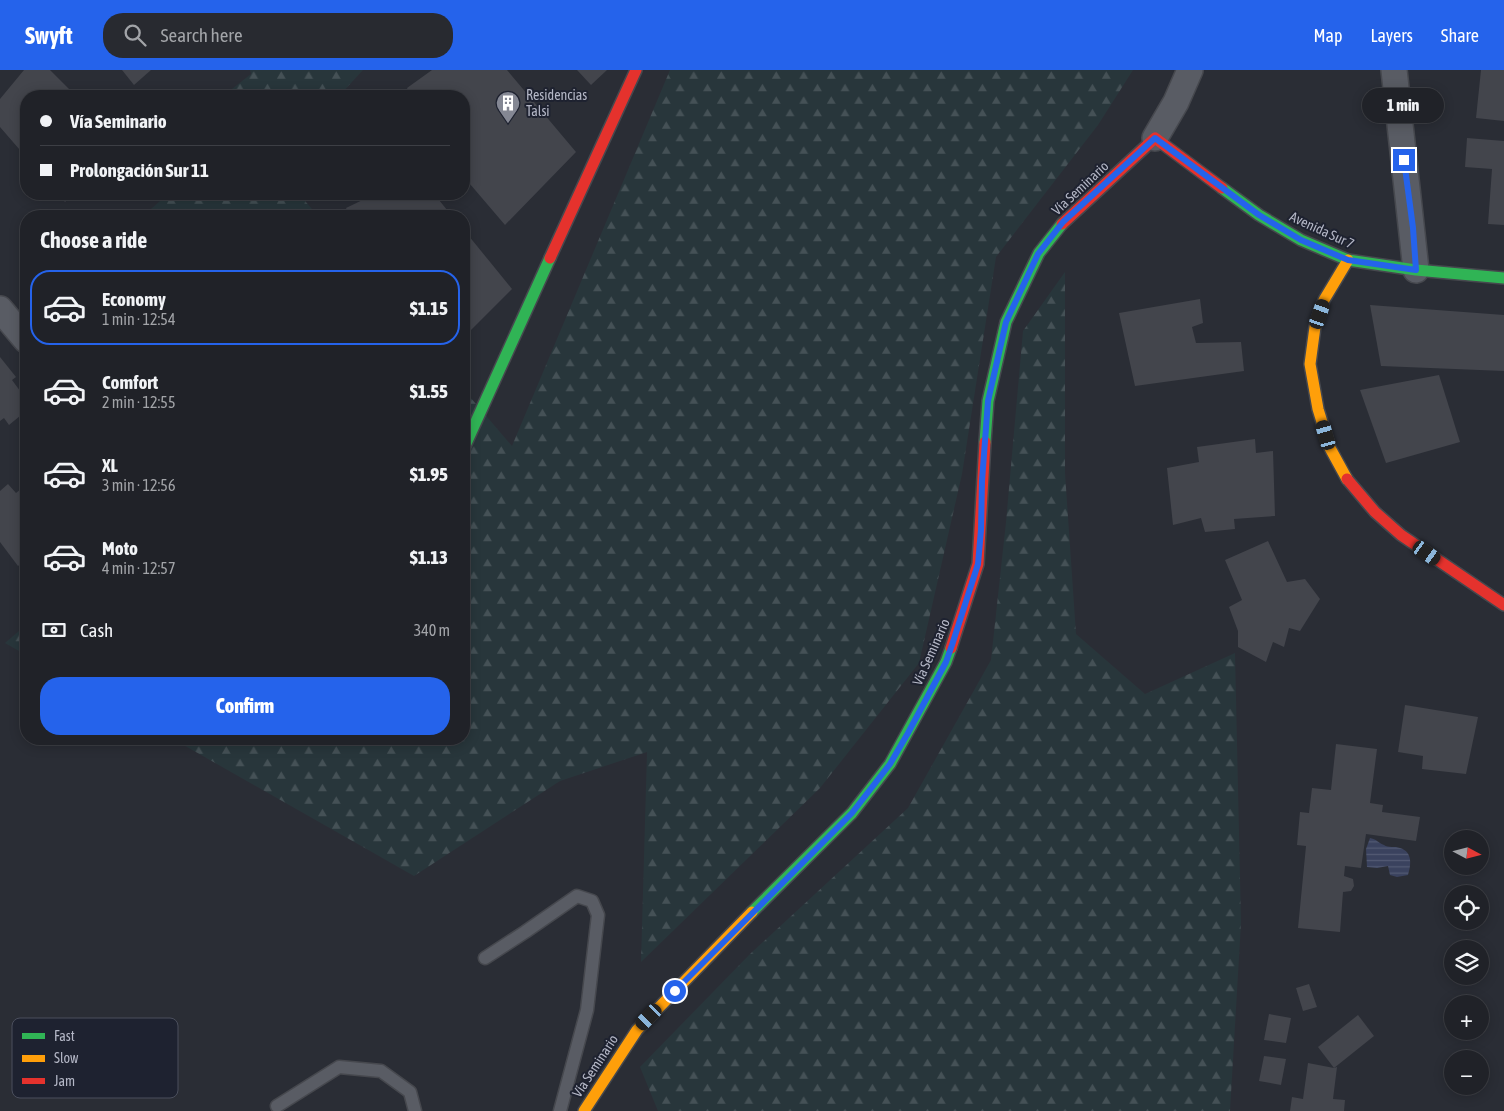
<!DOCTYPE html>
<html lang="en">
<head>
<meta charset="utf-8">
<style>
  :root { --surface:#202228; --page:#282a30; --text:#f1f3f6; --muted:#a2a4a8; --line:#3d3f45; --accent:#2563eb }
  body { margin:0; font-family:"Asap Condensed",sans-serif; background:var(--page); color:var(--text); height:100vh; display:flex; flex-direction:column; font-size:19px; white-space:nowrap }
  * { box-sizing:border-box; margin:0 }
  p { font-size:16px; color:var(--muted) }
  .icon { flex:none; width:28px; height:28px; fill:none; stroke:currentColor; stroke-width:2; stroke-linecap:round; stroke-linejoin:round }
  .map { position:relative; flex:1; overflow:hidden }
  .details { position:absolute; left:20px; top:140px; width:450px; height:535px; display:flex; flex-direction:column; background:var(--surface); border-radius:20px; box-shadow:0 2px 12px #0003,0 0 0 1px var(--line) }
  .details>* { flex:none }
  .guide { position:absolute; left:20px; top:20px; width:450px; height:110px; border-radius:20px; box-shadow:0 2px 12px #0003,0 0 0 1px var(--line); display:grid; align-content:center; height:110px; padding:0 20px; background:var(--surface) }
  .needle { width:32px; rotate:97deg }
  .tools { position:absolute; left:1444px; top:760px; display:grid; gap:10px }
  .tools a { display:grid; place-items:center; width:45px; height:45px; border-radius:50%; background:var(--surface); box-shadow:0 2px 12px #0003,0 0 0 1px var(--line); font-size:25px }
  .end { position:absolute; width:22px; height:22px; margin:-11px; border:6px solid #2563eb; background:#fff; box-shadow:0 0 0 2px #fff }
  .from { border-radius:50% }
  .bubble { position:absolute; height:35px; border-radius:18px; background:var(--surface); box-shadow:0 2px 12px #0003,0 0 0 1px var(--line); font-size:16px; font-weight:800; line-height:35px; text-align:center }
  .car { position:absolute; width:15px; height:30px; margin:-15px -8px; border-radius:6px; box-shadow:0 0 4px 1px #0007; background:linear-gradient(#222 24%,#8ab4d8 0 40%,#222 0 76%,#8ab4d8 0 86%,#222 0) }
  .guide b { display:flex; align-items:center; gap:18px; height:48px; font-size:19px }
  .guide b+b { border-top:1px solid var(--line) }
  .guide i { width:12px; height:12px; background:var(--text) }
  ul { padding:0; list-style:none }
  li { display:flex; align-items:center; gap:15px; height:75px; margin:0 10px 8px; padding:0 10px; border:2px solid transparent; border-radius:20px }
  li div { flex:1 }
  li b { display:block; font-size:19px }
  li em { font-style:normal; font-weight:800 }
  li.on { border-color:var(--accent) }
  li>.icon { width:45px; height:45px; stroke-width:1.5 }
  h2 { padding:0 20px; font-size:22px; line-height:60px }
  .pay { display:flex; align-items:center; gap:12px; height:55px; padding:0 20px; font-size:19px }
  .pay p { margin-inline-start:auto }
  .cta { display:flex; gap:10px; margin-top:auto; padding:10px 20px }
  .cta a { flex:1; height:58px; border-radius:20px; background:var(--accent); color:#fff; font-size:20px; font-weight:800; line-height:58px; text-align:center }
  header { display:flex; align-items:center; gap:30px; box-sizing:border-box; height:70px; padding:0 25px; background:var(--accent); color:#fff }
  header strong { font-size:24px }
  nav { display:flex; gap:28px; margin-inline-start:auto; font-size:18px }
  .search { width:350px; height:45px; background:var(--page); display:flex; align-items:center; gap:12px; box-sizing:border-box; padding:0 18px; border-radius:20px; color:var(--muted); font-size:19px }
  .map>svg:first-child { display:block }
  .forest { fill:url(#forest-firs) }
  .water { fill:url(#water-rules) }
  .building { fill:#43454c }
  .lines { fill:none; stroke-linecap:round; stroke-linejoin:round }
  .lane-casing { stroke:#46484e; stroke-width:15 }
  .street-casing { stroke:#46484e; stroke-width:28 }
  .fast-casing { stroke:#46484e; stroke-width:14 }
  .slow-casing { stroke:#46484e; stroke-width:14 }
  .jam-casing { stroke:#46484e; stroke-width:14 }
  .lane { stroke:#595c64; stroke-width:12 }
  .street { stroke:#595c64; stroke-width:25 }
  .fast { stroke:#30b455; stroke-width:11 }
  .slow { stroke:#ff9f0a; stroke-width:11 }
  .jam { stroke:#e5322d; stroke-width:11 }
  .route { stroke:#2563eb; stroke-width:6 }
  .labels { text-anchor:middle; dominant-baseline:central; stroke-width:4; stroke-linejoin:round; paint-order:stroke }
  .poi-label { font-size:14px; fill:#b4b7c6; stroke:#1e2230; text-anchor:start }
  .street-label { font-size:14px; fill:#b4b7c6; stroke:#1e2230 }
  .key { fill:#1e2230; stroke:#4b4f5d; stroke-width:1 }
  .key-label { font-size:14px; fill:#b4b7c6 }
</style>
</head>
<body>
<header>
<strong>Swyft</strong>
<div class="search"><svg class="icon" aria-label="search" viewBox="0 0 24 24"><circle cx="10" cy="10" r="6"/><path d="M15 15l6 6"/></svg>Search here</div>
<nav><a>Map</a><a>Layers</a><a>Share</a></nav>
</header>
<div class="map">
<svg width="1504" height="1041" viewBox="0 0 1504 1041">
  <defs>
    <pattern id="forest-firs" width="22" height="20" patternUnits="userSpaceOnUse" patternTransform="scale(1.25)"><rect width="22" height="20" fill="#28363b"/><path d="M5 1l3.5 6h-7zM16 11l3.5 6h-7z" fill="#455156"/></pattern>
    <pattern id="water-rules" width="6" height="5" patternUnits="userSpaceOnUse" patternTransform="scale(1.25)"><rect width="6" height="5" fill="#3a425e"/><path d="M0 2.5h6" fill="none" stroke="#545b74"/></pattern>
  </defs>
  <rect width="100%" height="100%" fill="#2a2d35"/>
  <g class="forest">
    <path d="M250,0H363L339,26H223L251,4Z"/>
    <path d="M670,0H1133L1098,55L996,187L962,404L919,593L820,718L641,892L647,682L560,711L414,806L173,669H464V320L512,376Z"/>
    <path d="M168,124H299L318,146H143Z"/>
    <path d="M1065,202V403L1076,564L1145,624L1235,583L1241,853L1230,1041H658L640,997L750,884L908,738L991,590L1006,452L1023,261Z"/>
    <path d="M26,555V585L5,573Z"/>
  </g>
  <path class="water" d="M1370,768C1378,770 1377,772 1384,775C1388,778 1395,776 1400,778C1413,782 1411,795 1408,805L1397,807L1390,805L1388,796L1377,798L1367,797L1366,779Z"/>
  <g class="building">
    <path d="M24,0H50L76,26H26V87L0,57V29Z"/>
    <path d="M122,0H151L134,15Z"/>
    <path d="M432,0H507L576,82L505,155L464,107V26H410L407,18Z"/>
    <path d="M577,0H607L591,15Z"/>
    <path d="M1481,0H1504V51L1476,48Z"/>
    <path d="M1467,68L1504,71V155L1488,154L1492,99L1465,97Z"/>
    <path d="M58,124H74L65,132Z"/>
    <path d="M375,124H434L452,146H350L346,138Z"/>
    <path d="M464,160L512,219L464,267Z"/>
    <path d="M1200,229L1203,253L1192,257L1196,273L1241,272L1244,301L1135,316L1119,243Z"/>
    <path d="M1370,235L1504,245V301L1381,296Z"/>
    <path d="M0,287L16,307L12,310L26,329V341L9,355L4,348L0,351Z"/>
    <path d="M1439,305L1460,372L1386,393L1360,320Z"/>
    <path d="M1255,369L1256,383L1273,381L1275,446L1234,449L1235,459L1205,462L1201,448L1173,455L1167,398L1199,392L1197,377Z"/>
    <path d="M8,414L16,423L26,415V496L23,492L18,496L0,472V421Z"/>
    <path d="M1268,471L1287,512L1305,509L1320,529L1300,561L1289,558L1284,577L1273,572L1266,592L1238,577V561L1229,537L1242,530L1225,490Z"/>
    <path d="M1405,635L1478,647L1466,704L1422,699L1423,686L1398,682Z"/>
    <path d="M1336,674L1377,679L1370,733L1383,735L1382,742L1420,747L1416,771L1366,764L1361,798L1345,796L1344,806L1353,809L1354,816L1351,821L1343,822L1340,862L1298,858L1306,776L1297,775L1300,742L1309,743L1312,718L1331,720Z"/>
    <path d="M1309,914L1317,937L1303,941L1296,918Z"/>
    <path d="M1269,944L1291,948L1286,973L1264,970Z"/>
    <path d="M1358,945L1374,966L1334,998L1318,977Z"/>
    <path d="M1264,986L1286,989L1281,1015L1259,1011Z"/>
    <path d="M1308,993L1334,998L1337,997L1333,1029L1345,1030L1344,1041H1290L1292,1027L1303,1029Z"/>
  </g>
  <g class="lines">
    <g class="lane-casing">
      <g id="lane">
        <path d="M485,888L525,862L577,826L592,831L598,845L587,940L560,1041"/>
        <path d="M277,1036L339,997L381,1001L410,1022L415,1041"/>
      </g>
    </g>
    <g class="street-casing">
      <g id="street">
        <path d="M1394,0L1416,200"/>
        <path d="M1155,68L1176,32L1190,0"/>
        <path d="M0,239L26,270"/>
      </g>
    </g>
    <g class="fast-casing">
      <g id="fast">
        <path d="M1222,118L1259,145L1301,170L1348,190L1416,200L1504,208"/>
        <path d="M985,372L988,331L1006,252L1039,183L1062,154"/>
        <path d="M464,378L550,188"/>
        <path d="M752,842L852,743L890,694L946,592L951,578"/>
      </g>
    </g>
    <g class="slow-casing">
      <g id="slow">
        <path d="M1347,409L1330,378L1318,339L1310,294L1315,257L1324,230L1348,190"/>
        <path d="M584,1041L637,960L752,842"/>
      </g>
    </g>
    <g class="jam-casing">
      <g id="jam">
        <path d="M1062,154L1155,68L1222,118"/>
        <path d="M550,188L636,0"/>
        <path d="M1347,409L1375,442L1401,465L1504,535"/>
        <path d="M951,578L978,494L985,372"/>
      </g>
    </g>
    <use href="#lane" class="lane"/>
    <use href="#street" class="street"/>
    <use href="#fast" class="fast"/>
    <use href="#slow" class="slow"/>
    <use href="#jam" class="jam"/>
  </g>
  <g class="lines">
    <path class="route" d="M675,921L852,743L890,694L908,663L946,592L952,575L978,494L981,460L982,411L988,331L1006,252L1038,184L1063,152L1155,68L1259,145L1301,170L1348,190L1416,200L1413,158L1404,90"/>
  </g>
  <defs>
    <g id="building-pin" transform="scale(1.25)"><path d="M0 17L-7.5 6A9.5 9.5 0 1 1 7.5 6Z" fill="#848793" stroke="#1e2230"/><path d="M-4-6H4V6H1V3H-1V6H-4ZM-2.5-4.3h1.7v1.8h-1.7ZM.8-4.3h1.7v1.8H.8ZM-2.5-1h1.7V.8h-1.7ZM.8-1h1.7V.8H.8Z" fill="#fff"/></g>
  </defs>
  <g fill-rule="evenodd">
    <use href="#building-pin" x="508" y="33"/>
  </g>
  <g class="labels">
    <g class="poi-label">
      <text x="526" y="25">Residencias<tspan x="526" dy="16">Talsi</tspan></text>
    </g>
    <g class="street-label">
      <text transform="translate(1080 118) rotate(-43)">Vía Seminario</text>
      <text transform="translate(1322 160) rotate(25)">Avenida Sur 7</text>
      <text transform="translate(931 582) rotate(-66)">Vía Seminario</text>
      <text transform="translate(595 996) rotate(-57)">Vía Seminario</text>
    </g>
  </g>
  <rect x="12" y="948" width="166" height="80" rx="8" class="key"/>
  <rect x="22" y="963" width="23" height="6" fill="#30b455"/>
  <rect x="22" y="985" width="23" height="7" fill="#ff9f0a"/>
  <rect x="22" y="1008" width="23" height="6" fill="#e5322d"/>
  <g class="key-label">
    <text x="54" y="971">Fast</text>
    <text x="54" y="993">Slow</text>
    <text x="54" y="1016">Jam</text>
  </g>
</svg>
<div class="tools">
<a><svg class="needle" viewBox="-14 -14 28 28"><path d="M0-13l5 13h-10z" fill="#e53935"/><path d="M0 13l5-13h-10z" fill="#a2a4a8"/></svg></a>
<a><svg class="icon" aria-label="locate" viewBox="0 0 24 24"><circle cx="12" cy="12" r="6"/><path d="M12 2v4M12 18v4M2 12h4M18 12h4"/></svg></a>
<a><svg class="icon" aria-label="layers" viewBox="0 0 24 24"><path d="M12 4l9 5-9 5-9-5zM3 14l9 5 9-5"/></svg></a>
<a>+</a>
<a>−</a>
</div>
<i class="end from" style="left:675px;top:921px"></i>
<i class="end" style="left:1404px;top:90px"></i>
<div class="bubble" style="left:1362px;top:18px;width:82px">1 min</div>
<i class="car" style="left:1320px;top:244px;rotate:19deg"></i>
<i class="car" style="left:1326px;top:365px;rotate:344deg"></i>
<i class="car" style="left:1427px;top:483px;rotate:125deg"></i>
<i class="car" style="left:649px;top:947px;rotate:224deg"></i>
<div class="guide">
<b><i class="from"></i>Vía Seminario</b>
<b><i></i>Prolongación Sur 11</b>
</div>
<section class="details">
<h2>Choose a ride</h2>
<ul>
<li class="on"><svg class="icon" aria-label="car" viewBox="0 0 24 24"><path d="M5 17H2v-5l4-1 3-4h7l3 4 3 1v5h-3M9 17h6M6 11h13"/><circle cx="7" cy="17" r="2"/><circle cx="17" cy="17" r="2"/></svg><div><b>Economy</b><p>1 min · 12:54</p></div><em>$1.15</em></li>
<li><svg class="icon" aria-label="car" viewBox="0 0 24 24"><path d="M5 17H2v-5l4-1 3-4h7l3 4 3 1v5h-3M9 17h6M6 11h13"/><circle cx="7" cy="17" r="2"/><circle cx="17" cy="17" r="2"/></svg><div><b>Comfort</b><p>2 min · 12:55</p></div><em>$1.55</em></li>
<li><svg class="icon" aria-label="car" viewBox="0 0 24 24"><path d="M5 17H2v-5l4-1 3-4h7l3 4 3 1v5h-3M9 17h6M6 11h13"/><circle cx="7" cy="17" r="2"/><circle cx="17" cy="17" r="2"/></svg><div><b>XL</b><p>3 min · 12:56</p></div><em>$1.95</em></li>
<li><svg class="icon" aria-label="car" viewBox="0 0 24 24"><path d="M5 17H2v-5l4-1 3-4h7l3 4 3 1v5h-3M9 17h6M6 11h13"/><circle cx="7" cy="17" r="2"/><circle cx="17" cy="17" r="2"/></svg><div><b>Moto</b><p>4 min · 12:57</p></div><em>$1.13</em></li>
</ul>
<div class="pay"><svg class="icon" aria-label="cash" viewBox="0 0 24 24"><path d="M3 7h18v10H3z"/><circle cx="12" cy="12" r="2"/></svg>Cash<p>340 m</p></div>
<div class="cta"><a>Confirm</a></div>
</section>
</div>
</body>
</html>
